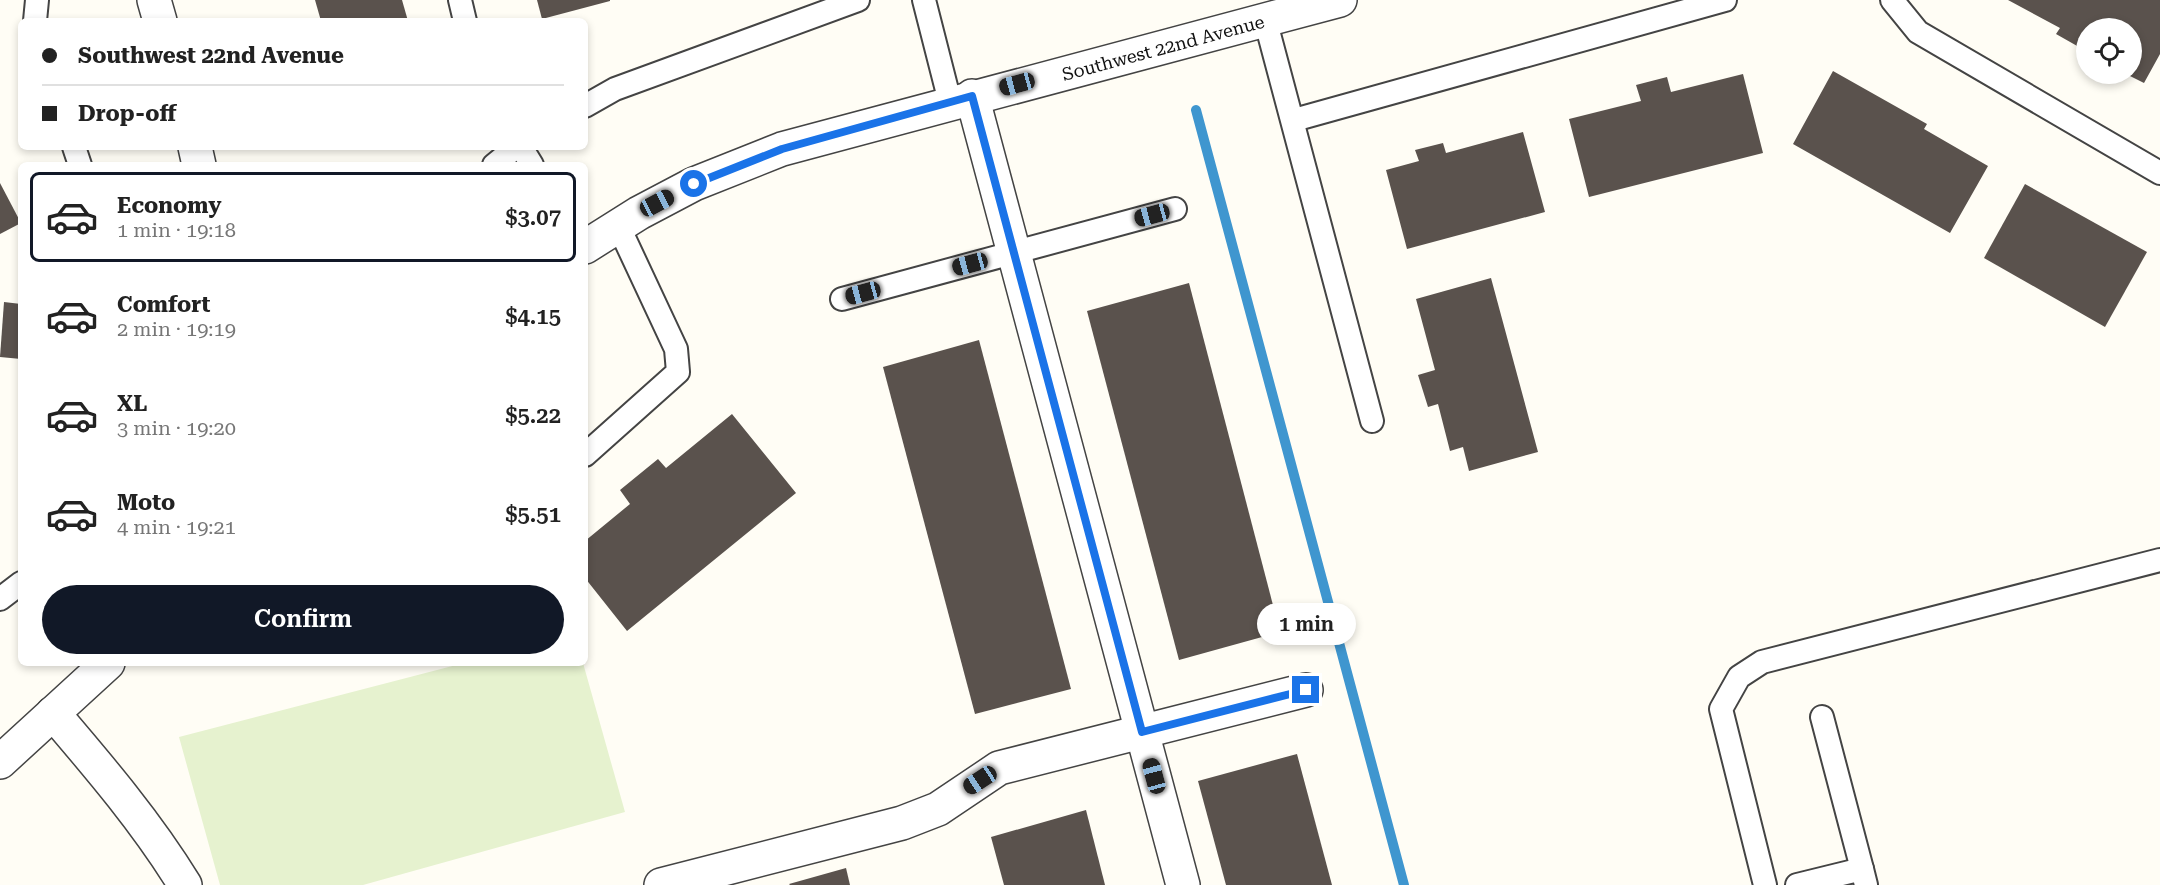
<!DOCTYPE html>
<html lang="en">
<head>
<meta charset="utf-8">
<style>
  :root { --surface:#fff; --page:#f6f6f6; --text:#222; --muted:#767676; --line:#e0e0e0; --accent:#111827 }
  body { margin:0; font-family:"Roboto Serif",serif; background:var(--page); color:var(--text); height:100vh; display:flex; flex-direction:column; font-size:22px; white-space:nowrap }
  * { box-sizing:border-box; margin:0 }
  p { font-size:20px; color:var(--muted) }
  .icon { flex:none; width:33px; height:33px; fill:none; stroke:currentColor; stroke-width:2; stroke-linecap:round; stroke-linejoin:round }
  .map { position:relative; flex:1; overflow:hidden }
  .panel { position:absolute; left:18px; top:162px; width:570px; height:504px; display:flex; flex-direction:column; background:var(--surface); border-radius:9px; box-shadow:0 3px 9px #0003 }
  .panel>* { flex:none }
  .hud { position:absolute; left:18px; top:18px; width:570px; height:132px; border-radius:9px; box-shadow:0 3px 9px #0003; display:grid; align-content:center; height:132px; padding:0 24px; background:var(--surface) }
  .controls { position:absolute; left:2076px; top:18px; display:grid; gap:12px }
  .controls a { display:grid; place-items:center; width:66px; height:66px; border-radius:50%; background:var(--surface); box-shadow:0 3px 9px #0003; font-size:30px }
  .end { position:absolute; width:27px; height:27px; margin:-14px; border:8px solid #1a73e8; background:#fff; box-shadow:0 0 0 3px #fff }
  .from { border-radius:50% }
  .bubble { position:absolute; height:42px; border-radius:21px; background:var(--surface); box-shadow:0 3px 9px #0003; font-size:20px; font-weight:600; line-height:42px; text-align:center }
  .car { position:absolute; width:18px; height:36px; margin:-18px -9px; border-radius:8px; box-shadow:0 0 4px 2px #0007; background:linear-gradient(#222 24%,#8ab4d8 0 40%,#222 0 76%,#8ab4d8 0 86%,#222 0) }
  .hud b { display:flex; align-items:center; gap:21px; height:57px; font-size:22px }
  .hud b+b { border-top:2px solid var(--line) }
  .hud i { width:15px; height:15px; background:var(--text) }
  ul { padding:10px 0 0; list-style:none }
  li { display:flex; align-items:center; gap:18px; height:90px; margin:0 12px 9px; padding:0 12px; border:3px solid transparent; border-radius:9px }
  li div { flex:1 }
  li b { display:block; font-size:22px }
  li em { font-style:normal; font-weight:600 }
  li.current { border-color:var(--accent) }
  li>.icon { width:54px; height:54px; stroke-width:1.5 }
  .button { display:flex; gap:12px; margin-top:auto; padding:12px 24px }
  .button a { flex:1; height:69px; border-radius:36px; background:var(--accent); color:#fff; font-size:24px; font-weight:600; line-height:69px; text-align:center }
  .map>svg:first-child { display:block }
  .pitch { fill:#e6f2cf }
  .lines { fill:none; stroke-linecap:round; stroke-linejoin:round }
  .stream { stroke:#3f96cf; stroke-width:10 }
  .building { fill:#5a524d }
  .service-casing { stroke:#444; stroke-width:26 }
  .minor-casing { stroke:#444; stroke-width:36 }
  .service { stroke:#fff; stroke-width:22 }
  .minor { stroke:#fff; stroke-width:33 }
  .route { stroke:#1a73e8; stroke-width:8 }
  .labels { text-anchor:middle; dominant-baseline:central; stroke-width:6; stroke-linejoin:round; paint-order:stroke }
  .street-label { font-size:18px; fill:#111; stroke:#fff }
</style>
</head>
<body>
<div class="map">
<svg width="2160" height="885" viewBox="0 0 2160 885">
  <rect width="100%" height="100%" fill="#fffdf5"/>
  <path class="pitch" d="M464,663H583L625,812L363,885H220L179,737Z"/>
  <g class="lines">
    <path class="stream" d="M1196,110L1404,885"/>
  </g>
  <g class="building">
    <path d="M315,0H402L408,21H321Z"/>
    <path d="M537,0H610V1L542,19Z"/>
    <path d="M2008,0H2160V54L2144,83L2126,74H2132V28H2086V51L2056,34L2060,28Z"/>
    <path d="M1833,71L1927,124L1924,129L1988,166L1950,233L1793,144Z"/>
    <path d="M1743,74L1763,153L1589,197L1569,119L1641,101L1636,85L1667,77L1671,92Z"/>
    <path d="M1523,132L1545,212L1407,249L1386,170L1419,161L1415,150L1443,143L1446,153Z"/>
    <path d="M0,183L21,223L0,234Z"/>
    <path d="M2025,184L2147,252L2105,327L1984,258Z"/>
    <path d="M1491,278L1538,452L1469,471L1463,447L1450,451L1438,404L1428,407L1418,375L1435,370L1416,299Z"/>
    <path d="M1189,283L1280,632L1179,660L1087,311Z"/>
    <path d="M4,302L21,304V359L0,357Z"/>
    <path d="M979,340L1071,689L975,714L883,367Z"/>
    <path d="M732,414L796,493L627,631L585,578V541L630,504L620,490L658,459L666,468Z"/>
    <path d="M1297,754L1332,885H1226L1198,781Z"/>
    <path d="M1086,810L1105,885H1004L991,837Z"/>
    <path d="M846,868L850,885H790L789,884Z"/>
  </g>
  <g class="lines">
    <g class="service-casing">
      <g id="service">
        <path d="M460,0L465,21"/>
        <path d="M924,0L950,102"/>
        <path d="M1892,0L1918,32L2160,173"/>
        <path d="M1265,19L1372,421"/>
        <path d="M35,21L37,0"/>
        <path d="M585,106L615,89L858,0"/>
        <path d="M1294,120L1725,0"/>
        <path d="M74,147L80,165"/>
        <path d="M521,147L532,165"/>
        <path d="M494,165L516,147"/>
        <path d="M842,299L1175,209"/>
        <path d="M585,455L678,372L676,349L618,225"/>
        <path d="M0,599L21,583"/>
        <path d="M1822,717L1862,869"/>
        <path d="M1765,885L1721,709L1739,677L1762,662L2160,560"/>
        <path d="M1797,885L1862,869L1866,885"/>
      </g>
    </g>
    <g class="minor-casing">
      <g id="minor">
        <path d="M154,0L160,21"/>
        <path d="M972,96L1183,885"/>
        <path d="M195,147L199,165"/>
        <path id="s1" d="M585,247L639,213L694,184L782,149L1340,0"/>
        <path d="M53,713C100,768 147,823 185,885"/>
        <path d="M0,762L108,663"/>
        <path d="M661,885L902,823L938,809L999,768L1306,690"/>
      </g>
    </g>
    <use href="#service" class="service"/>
    <use href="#minor" class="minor"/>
  </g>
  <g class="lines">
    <path class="route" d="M694,184L782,149L972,96L1142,732L1306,690"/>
  </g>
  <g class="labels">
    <g class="street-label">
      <text stroke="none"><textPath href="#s1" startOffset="615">Southwest 22nd Avenue</textPath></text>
    </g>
  </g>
</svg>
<div class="controls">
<a><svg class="icon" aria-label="locate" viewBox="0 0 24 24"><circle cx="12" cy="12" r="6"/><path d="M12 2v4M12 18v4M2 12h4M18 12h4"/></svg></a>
</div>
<i class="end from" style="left:694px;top:184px"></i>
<i class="end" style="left:1306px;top:690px"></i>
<div class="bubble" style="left:1257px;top:603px;width:99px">1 min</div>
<i class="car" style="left:1017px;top:84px;rotate:255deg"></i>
<i class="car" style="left:657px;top:203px;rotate:62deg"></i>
<i class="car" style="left:1152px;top:215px;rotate:255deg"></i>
<i class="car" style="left:970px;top:264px;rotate:255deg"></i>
<i class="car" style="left:863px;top:293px;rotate:255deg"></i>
<i class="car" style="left:1154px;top:776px;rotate:345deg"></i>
<i class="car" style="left:980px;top:780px;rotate:237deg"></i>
<div class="hud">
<b><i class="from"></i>Southwest 22nd Avenue</b>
<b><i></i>Drop-off</b>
</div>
<section class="panel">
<ul>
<li class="current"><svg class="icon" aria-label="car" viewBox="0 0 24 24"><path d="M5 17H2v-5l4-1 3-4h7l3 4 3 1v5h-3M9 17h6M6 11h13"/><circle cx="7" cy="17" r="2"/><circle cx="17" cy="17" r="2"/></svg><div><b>Economy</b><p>1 min · 19:18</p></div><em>$3.07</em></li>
<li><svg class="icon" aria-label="car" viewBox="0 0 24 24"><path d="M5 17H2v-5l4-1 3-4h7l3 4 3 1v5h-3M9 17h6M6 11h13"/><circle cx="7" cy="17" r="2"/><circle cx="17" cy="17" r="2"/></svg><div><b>Comfort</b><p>2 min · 19:19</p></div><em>$4.15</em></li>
<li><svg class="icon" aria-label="car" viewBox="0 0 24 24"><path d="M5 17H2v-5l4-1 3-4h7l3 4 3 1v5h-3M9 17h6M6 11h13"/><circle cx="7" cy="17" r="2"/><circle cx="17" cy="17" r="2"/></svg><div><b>XL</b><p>3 min · 19:20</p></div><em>$5.22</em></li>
<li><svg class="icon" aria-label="car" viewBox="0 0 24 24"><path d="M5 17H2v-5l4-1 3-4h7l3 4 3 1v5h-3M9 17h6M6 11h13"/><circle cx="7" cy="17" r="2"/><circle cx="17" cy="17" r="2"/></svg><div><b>Moto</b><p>4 min · 19:21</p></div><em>$5.51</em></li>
</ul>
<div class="button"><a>Confirm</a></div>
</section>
</div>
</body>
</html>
